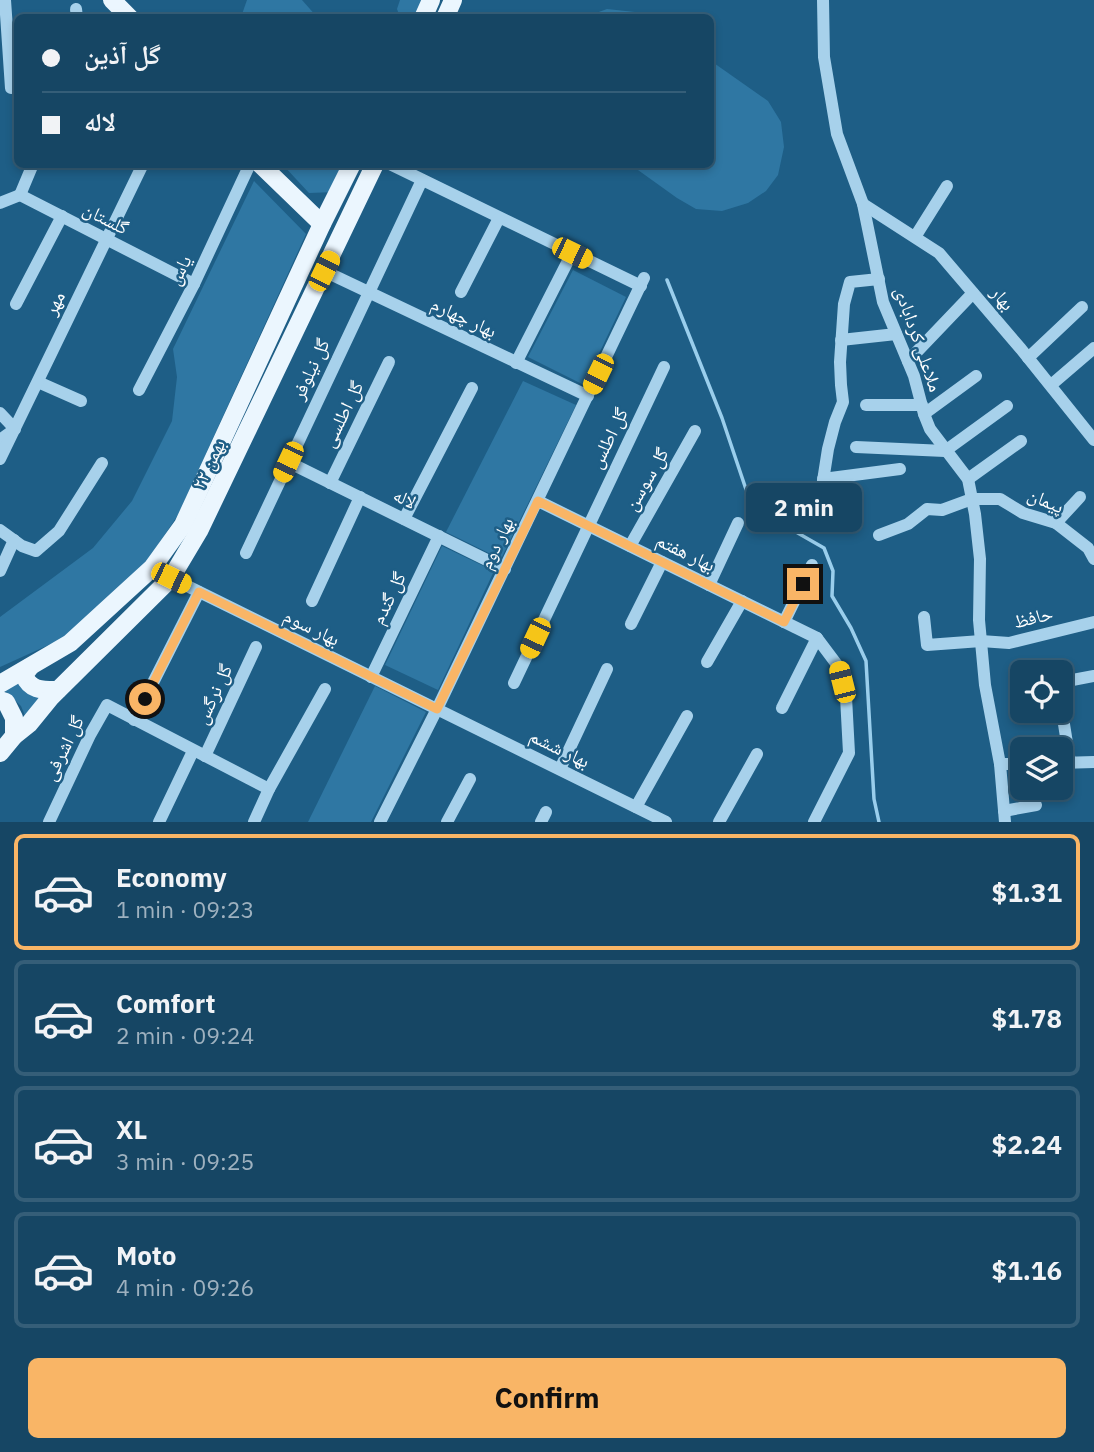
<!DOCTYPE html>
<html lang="en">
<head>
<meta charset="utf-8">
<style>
  :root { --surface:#164664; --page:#1f4d6a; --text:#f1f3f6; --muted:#9eb1bf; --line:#355e78; --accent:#f9b566 }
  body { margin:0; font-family:"IBM Plex Sans","Noto Naskh Arabic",sans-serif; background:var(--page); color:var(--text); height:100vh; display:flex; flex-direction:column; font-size:26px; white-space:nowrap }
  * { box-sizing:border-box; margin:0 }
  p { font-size:23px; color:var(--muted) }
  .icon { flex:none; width:38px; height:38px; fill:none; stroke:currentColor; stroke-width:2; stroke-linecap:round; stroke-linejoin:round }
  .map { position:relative; height:822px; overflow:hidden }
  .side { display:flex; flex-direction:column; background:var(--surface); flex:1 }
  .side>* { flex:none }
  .guide { position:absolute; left:14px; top:14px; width:700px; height:154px; border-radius:10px; box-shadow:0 4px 10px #0003,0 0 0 2px var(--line); display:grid; align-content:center; height:154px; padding:0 28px; background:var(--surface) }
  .controls { position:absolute; left:1010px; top:660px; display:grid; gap:14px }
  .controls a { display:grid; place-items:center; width:63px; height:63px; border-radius:10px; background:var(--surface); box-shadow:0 4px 10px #0003,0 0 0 2px var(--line); font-size:35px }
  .end { position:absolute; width:32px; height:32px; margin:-16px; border:9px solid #f9b566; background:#111; box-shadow:0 0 0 4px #111 }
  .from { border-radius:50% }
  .bubble { position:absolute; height:49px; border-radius:10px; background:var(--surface); box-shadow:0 4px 10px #0003,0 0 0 2px var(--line); font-size:23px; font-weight:800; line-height:49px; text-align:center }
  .car { position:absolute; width:21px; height:42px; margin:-21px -10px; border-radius:9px; box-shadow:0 0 5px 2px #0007; background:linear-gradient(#f5c518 24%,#345 0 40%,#f5c518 0 76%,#345 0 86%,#f5c518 0) }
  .guide b { display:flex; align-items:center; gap:24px; height:66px; font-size:26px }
  .guide b+b { border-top:2px solid var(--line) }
  .guide i { width:18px; height:18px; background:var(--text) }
  ul { padding:12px 0 0; list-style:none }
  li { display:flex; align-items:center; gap:21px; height:116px; margin:0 14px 10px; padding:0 14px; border:4px solid var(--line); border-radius:10px }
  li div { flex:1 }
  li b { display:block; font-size:26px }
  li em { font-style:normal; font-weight:800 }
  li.on { border-color:var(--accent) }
  li>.icon { width:63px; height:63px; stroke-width:1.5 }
  .button { display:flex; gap:14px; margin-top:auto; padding:14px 28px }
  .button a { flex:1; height:80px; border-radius:10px; background:var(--accent); color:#111; font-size:28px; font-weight:800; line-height:80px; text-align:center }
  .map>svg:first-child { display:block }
  .green { fill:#2f77a3 }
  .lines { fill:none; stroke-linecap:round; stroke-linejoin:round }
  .stream { stroke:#9aceec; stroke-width:3.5 }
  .minor { stroke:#a7d1eb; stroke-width:12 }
  .major { stroke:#ebf6fe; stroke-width:18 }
  .route { stroke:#f9b566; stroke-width:9 }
  .labels { text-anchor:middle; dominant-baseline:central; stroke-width:5; stroke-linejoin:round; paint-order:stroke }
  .street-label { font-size:19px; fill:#fff; stroke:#1e5e86 }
</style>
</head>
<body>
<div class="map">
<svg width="1094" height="822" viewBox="0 0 1094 822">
  <rect width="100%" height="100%" fill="#1e5e86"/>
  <g class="green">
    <path d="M247,0H302L317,17H241Z"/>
    <path d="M400,0H423L414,17H400L397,9Z"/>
    <path d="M607,9L635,12L648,17H585Z"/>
    <path d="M711,61L768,101L781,122L784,147L778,175L766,191L748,203L722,211L696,209L677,198L631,165L710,164Z"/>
    <path d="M283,165H348L335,192L309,193Z"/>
    <path d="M254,181L306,234L178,515L145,564L64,638L0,667V617L93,548L132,501L172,421L177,377L173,349Z"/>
    <path d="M573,270L626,297L584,385L528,357Z"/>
    <path d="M523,381L576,405L501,559L446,532Z"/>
    <path d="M442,546L494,571L438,690L385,665Z"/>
    <path d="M21,676L41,697L26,718L21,706L5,691Z"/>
    <path d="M375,686L426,712L371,822H308Z"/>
  </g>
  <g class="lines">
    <path class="stream" d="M667,280L722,418L756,519L789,528L824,548L833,571L832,596L851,628L866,661L874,799L879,822"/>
    <g class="minor">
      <path d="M5,0L11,88"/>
      <path d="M823,0L824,57L837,134L863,204L883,302L914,376L924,414L930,429L968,479L975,514L980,559L979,620L985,685L1000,764L1005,822"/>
      <path d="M76,9L77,18"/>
      <path d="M390,164L641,286"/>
      <path d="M20,195L33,164"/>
      <path d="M0,203L20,195L194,284"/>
      <path d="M863,204L939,253L1021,349L1094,440"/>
      <path d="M915,237L947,186"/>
      <path d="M324,271L588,396"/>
      <path d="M461,292L499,218"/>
      <path d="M16,304L62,216"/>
      <path d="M841,340L896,334"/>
      <path d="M1028,358L1082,307"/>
      <path d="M908,361L973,293"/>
      <path d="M516,363L572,253"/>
      <path d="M38,382L81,401"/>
      <path d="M1051,385L1094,348"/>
      <path d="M139,390L194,284L250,164"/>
      <path d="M866,405H922"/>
      <path d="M0,413L15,429L0,440"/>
      <path d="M924,414L976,376"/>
      <path d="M856,447L945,451L1007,406"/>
      <path d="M0,459L143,164"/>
      <path d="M288,462L505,569"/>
      <path d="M823,479L900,469"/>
      <path d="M968,479L1021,441"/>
      <path d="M330,483L389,362"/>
      <path d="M820,500L828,449L835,422L843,402L841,385L840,362L844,304L850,282L879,279"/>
      <path d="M538,501L817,638L838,666L846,697L849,753L814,822"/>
      <path d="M404,519L472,388"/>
      <path d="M1056,523L1080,497"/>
      <path d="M0,530L22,546L36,551L59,531L102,463"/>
      <path d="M879,535L908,524L927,509L942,510L972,499H1000L1023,513L1056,523L1088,548L1094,559"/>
      <path d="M630,546L695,431"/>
      <path d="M246,553L422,180"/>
      <path d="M0,571L14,540"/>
      <path d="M171,578L666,822"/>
      <path d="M709,585L738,523"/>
      <path d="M312,601L360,497"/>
      <path d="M924,617L927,645L981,641L1009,643L1094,622"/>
      <path d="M784,622L812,565"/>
      <path d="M631,624L662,562"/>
      <path d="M707,662L742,601"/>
      <path d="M371,677L439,536"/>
      <path d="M514,683L664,367"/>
      <path d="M1060,690L1062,682L1094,676"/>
      <path d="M1060,699L1070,762"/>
      <path d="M782,708L817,638"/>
      <path d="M134,720L199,592"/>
      <path d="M205,756L256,647"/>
      <path d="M1062,762L1065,789"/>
      <path d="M1060,763L1094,762"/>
      <path d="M1000,764H1022"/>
      <path d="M560,769L607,669"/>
      <path d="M636,807L687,716"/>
      <path d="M1004,811L1036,805"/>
      <path d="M49,822L90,735L107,705L269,789"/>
      <path d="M159,822L193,751"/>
      <path d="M254,822L269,789L325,689"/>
      <path d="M380,822L437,709L644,278"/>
      <path d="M447,822L470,779"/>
      <path d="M541,822L546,812"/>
      <path d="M719,822L757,754"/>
    </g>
    <g class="major">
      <path d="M112,0L130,18"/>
      <path d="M423,18L431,0"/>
      <path d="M445,18L453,0"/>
      <path d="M260,164L322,224"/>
      <path d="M30,667L24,675C30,691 43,690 58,690"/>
      <path d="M0,684L70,643L152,568L183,525L322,224L352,164"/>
      <path d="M0,700L6,702L14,718V736"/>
      <path d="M0,753L14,736L29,724L51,697L171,578L199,531L375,164"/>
    </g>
  </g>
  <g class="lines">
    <path class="route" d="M145,699L199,592L437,709L538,501L784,622L803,584"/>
  </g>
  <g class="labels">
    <g class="street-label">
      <text transform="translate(106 218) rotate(27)">گلستان</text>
      <text transform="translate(179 270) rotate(-64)">یاس</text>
      <text transform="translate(1003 298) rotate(50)">بهار</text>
      <text transform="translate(54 303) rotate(-64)">مهر</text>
      <text transform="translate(464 317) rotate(25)">بهار چهارم</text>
      <text transform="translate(919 339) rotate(71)">ملاعلی کردابادی</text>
      <text transform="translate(310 369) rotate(-65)">گل نیلوفر</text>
      <text transform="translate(342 414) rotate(-64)">گل اطلسی</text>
      <text transform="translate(608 438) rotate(-64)">گل اطلس</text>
      <text transform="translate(208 464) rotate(-64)">۲۲ بهمن</text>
      <text transform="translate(646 479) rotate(-60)">گل سوسن</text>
      <text transform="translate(405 498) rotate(26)">لاله</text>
      <text transform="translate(1046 500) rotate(23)">پیمان</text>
      <text transform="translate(496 543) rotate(-64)">بهار دوم</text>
      <text transform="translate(686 552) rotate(26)">بهار هفتم</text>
      <text transform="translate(388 598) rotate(-64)">گل گندم</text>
      <text transform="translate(1033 617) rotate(-14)">حافظ</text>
      <text transform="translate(312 627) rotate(26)">بهار سوم</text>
      <text transform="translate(213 694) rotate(-65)">گل نرگس</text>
      <text transform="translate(63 748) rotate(-64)">گل اشرفی</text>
      <text transform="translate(560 748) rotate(26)">بهار ششم</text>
    </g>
  </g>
</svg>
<div class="controls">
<a><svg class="icon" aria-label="locate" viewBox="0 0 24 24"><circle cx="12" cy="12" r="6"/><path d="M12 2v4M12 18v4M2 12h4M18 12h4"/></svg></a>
<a><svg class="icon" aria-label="layers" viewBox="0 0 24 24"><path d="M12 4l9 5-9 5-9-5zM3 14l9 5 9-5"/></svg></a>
</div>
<i class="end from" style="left:145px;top:699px"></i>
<i class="end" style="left:803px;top:584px"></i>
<div class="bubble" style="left:746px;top:483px;width:116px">2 min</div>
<i class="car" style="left:572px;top:253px;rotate:116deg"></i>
<i class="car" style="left:324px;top:271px;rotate:26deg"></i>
<i class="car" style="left:598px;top:374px;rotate:206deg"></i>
<i class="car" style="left:288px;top:462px;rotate:205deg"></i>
<i class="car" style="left:171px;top:578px;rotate:116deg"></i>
<i class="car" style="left:535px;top:638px;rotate:205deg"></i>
<i class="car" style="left:842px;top:682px;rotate:346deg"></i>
<div class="guide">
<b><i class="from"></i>گل آذین</b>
<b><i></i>لاله</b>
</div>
</div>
<section class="side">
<ul>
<li class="on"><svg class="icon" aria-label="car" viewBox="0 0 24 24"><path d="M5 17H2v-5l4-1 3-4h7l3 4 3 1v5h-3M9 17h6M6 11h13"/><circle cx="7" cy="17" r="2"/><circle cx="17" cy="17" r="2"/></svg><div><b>Economy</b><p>1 min · 09:23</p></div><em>$1.31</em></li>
<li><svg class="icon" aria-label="car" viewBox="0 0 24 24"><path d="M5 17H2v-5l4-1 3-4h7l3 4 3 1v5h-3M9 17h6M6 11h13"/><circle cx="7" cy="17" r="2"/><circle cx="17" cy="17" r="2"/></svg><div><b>Comfort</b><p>2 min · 09:24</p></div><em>$1.78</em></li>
<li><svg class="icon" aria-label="car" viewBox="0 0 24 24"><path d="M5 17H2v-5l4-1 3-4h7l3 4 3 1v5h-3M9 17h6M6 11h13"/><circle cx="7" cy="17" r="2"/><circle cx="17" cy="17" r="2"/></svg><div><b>XL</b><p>3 min · 09:25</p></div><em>$2.24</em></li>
<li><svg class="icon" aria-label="car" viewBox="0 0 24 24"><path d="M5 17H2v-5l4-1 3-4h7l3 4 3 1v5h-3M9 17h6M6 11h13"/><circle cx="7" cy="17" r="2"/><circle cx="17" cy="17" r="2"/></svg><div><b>Moto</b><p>4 min · 09:26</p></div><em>$1.16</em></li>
</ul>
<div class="button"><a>Confirm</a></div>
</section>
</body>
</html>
